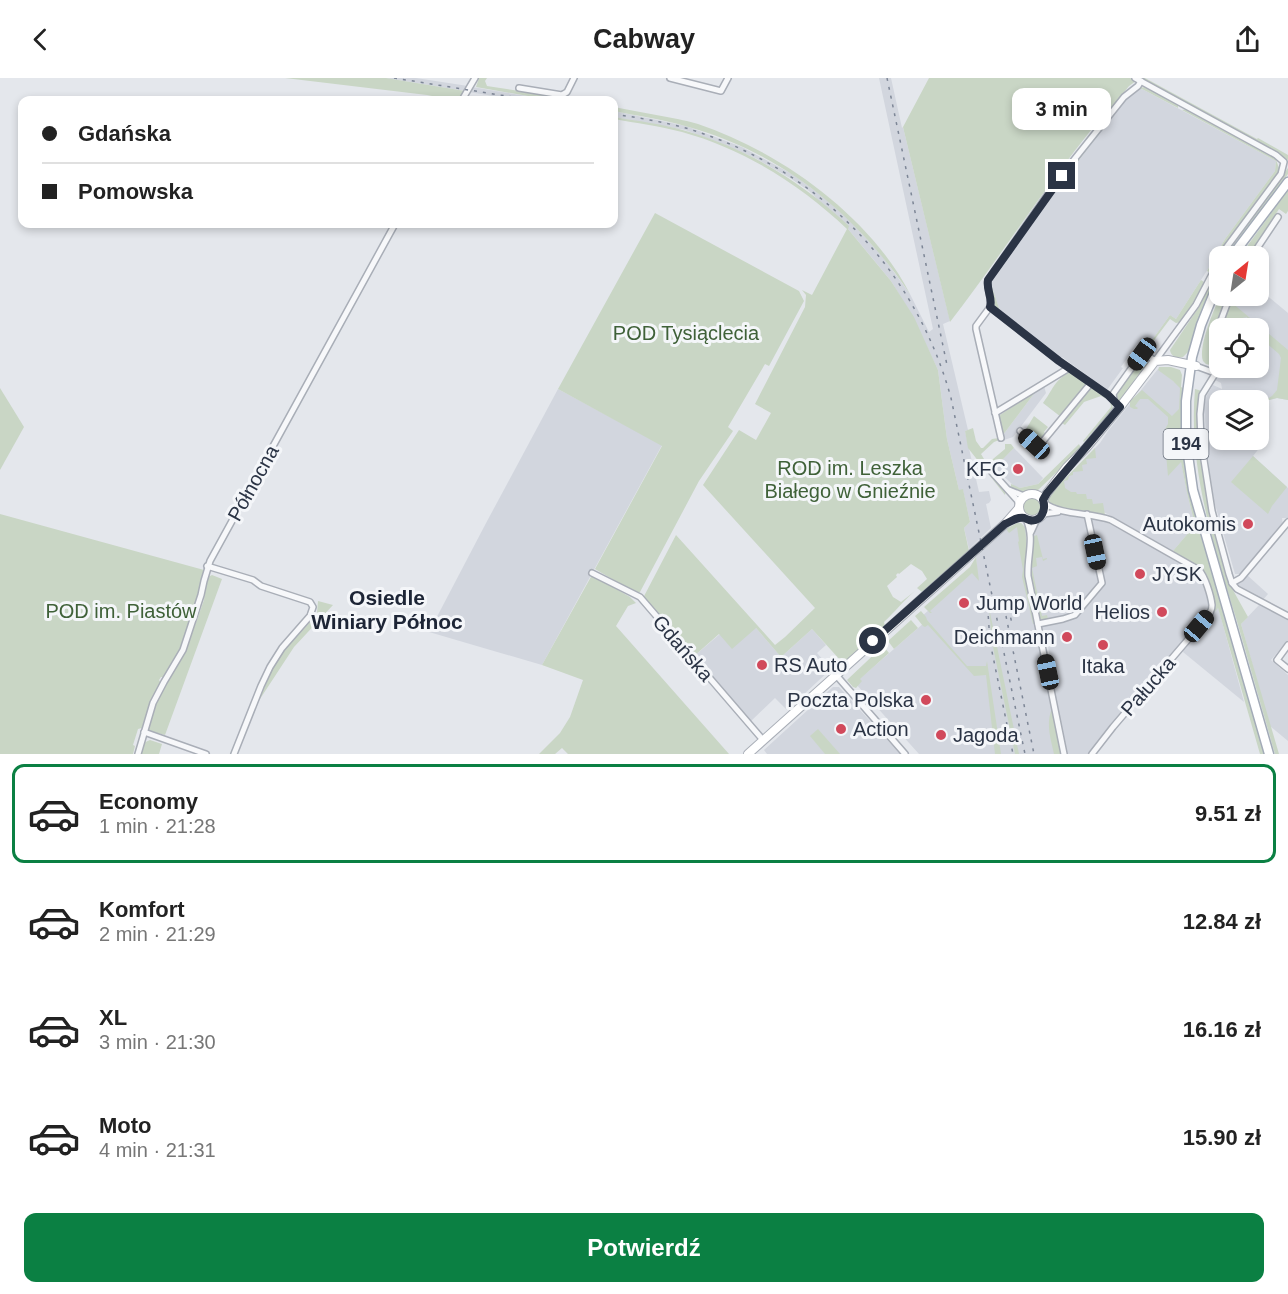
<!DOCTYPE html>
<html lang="pl">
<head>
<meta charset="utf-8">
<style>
  :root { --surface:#fff; --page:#f2f2f2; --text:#222; --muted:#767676; --line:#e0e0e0; --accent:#0b8043 }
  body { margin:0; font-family:Arial,sans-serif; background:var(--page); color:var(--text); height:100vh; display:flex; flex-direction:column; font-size:22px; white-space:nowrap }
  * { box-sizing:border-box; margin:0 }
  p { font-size:20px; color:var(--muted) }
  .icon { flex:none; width:33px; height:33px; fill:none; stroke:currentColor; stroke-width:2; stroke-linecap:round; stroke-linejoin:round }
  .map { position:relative; height:676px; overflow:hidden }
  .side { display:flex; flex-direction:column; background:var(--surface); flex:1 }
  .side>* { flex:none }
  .guide { position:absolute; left:18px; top:18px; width:600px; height:132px; border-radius:12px; box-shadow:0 3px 9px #0003; display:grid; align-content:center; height:132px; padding:0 24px; background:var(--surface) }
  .needle { width:39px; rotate:30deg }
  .tools { position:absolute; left:1209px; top:168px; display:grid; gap:12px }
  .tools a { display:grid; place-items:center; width:60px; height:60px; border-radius:12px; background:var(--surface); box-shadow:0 3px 9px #0003; font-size:30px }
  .end { position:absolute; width:27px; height:27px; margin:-14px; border:8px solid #2b3445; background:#fff; box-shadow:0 0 0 3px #fff }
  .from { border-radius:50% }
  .bubble { position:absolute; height:42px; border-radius:12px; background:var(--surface); box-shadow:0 3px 9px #0003; font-size:20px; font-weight:700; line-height:42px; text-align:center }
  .car { position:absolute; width:18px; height:36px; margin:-18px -9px; border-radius:8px; box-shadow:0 0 4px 2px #0007; background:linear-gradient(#222 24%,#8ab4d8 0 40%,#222 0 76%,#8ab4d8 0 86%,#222 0) }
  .guide b { display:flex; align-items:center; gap:21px; height:57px; font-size:22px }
  .guide b+b { border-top:2px solid var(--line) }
  .guide i { width:15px; height:15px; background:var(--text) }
  ul { padding:10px 0 0; list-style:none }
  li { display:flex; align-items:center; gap:18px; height:99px; margin:0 12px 9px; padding:0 12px; border:3px solid transparent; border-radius:12px }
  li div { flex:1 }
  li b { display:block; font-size:22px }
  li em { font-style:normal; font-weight:700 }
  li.active { border-color:var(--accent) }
  li>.icon { width:54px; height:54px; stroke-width:1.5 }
  .button { display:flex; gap:12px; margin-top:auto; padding:12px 24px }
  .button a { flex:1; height:69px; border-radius:12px; background:var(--accent); color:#fff; font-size:24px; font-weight:700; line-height:69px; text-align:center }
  header { display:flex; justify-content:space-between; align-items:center; height:78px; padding:0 24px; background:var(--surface); font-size:27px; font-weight:700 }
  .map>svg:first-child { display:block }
  .built { fill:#d2d6de; fill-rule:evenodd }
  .green { fill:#c9d6c5 }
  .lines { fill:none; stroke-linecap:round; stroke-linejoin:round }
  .street-casing { stroke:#a9aeb7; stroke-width:8 }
  .secondary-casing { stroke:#a9aeb7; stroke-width:10 }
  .primary-casing { stroke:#a3abb8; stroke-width:11 }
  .street { stroke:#f7f8fa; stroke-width:5 }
  .secondary { stroke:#fff; stroke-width:8 }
  .primary { stroke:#fff; stroke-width:8 }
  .rail { stroke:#7d8696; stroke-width:1.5; stroke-dasharray:3 6; stroke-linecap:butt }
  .route { stroke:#2b3445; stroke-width:8 }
  .poi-dot { fill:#d1495b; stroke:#f4f6f9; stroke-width:2 }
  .labels { text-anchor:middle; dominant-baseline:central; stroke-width:6; stroke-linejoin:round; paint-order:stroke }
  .shield { fill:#f4f6f9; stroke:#676e7b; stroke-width:1.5 }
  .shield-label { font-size:18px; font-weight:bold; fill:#2b3445 }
  .park-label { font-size:20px; fill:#3f6138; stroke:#f4f6f9 }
  .poi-label { font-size:20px; fill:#2b3445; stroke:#f4f6f9; text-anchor:end }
  .street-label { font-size:20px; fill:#2b3445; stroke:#f4f6f9 }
  .neighbourhood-label { font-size:21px; font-weight:bold; fill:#1d2536; stroke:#f4f6f9 }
</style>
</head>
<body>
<header><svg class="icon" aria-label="back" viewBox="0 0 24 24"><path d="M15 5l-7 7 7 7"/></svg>Cabway<svg class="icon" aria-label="share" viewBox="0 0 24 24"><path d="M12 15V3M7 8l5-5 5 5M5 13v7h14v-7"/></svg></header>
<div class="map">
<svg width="1288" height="676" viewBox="0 0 1288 676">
  <rect width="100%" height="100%" fill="#e4e7ec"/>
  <g class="built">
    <path d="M386,0H416L468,8L465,13Z"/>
    <path d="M879,0H891L902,50L903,49L950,243L943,246L968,352L965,353L979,414L989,413L991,422L989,425L986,426L991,450L969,471L964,450L970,444L963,412H959L947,361L938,292L913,239L891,203L873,181L848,151L809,113L790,100L757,81L723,66L685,52L614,39V33L686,48L742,69L792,96L829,123L845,137L882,178L910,216L929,254L933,251Z"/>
    <path d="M472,9L551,22H517L469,14Z"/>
    <path d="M1142,11L1276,83L1275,93L1225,161L1208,191L1176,241L1170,237L1145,272L1137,266L1121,289L1123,290L1107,312L1062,279L1060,281L1000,233L990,203L1063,103L1131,14Z"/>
    <path d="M1259,211L1288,235V322L1277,320L1262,324L1261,368L1253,378L1288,410V440H1282L1283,448L1241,496H1235L1214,423L1209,392L1204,331L1206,319L1213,307L1222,311L1221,305L1215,302L1222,290H1258V250H1221L1222,243L1234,218H1258ZM1220,322H1258V362H1220Z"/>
    <path d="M1158,291L1181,309V383L1187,415L1195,447L1173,473L1126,446L1057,409L1100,365L1108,353Z"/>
    <path d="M1044,308L1046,315L1013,359L1004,362L1003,357L1036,313Z"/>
    <path d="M558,311L662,367L542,587L429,554L485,447Z"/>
    <path d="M1014,370L1043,400L1038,406L1020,410L1014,408L994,389Z"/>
    <path d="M1060,436L1104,443L1192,491L1199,495L1202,500L1209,525V531L1208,534L1112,646L1090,676H1066L1052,601L1050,593L1052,592L1047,563L1044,561L1030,493L1035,448L1046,437Z"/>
    <path d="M1017,445H1021L1025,449L1027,466L1024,491L1025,499L1062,676H919L855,605L925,544L921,539L977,489L976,479L1006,451Z"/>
    <path d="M1247,497L1268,516L1262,523L1238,508L1240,503Z"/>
    <path d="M1259,527L1288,542V562L1271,582L1288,597V663L1270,648L1241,546Z"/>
    <path d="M1218,529L1244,624L1183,574L1184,571Z"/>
    <path d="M756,550L781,579L812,551L826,567L817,575L831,591L787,632L775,620L750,644L693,579L720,556Z"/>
    <path d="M833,609H839L900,676H767L764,672Z"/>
  </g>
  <g class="green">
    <path d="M285,0H386L465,13L460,22H452L427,17Z"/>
    <path d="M479,0H487L485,3L487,8L579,22H551L476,9Z"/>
    <path d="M929,0H1130L1136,3L1129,8L1097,48L1095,47C1044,110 1000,179 950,244L903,49Z"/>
    <path d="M1140,0H1145L1257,61L1258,60L1288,77V82Z"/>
    <path d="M1146,9L1178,26V30L1142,11L1131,14L1063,103L990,203L1000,233L993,228C993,219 988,211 989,202L1065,96L1119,27L1130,13L1136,10Z"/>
    <path d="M614,29C631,32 649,36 667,39C677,41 689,43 698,46C781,74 870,138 910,216C855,135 781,74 685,48C662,41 637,38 614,33Z"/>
    <path d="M1187,31L1275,79L1279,90L1278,96L1225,166L1209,194L1207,193L1225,161L1275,93L1276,83L1182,32Z"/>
    <path d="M614,39C638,43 663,46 686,53C749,71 802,104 849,148L848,151L891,203L914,239L938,292L947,361L959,412L963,411L970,444L964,450L969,473L931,508L922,514L917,510L927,501L922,493L911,486L899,496L898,495L896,497L897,499L887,508L893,519L901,524L915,513C903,523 895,534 884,544L885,548L841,587L840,585L841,583L812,551L781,579L756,550L732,571L719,556L693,579L642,522L676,457L775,567L785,559L815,530L703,407L739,352L756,362L771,335L755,326L805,229L806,217L802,212L812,217L847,151C801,107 744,71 682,54C659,48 636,45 614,41Z"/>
    <path d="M1288,90V96L1228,178H1224Z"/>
    <path d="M1288,112V133L1286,136L1279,131L1249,178H1240Z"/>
    <path d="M655,135L799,213L804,223L769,288L765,286L728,349L733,353L699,403L640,514L636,515L595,491L662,368L558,311Z"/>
    <path d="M1219,186V192L1204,226L1189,273L1183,279C1177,280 1171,279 1170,272L1199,229Z"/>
    <path d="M1201,202L1204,204L1197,220L1181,244L1176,245L1170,241L1146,273L1145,272L1170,237L1176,241Z"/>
    <path d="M1220,218H1226L1217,249L1219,269V283L1214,288L1206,286L1203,283C1198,268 1214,232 1220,218Z"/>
    <path d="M1231,224L1288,272V322L1277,320L1262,324L1272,318L1277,312L1281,280L1279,276L1264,263L1267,260L1259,254L1258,250H1249L1247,239L1229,243L1230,250H1221L1222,243Z"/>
    <path d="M1143,278L1148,282V287L1120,323L1117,322L1116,316Z"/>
    <path d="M1159,289H1171L1180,292L1182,297L1181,309L1183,310C1183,323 1181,336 1181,348C1182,372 1186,395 1191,418L1264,676H1260L1218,530L1212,537L1215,527L1206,496L1202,491L1174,475L1173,473L1195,447L1187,415L1181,384L1168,398L1164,353L1168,346V339L1148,321H1140L1135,328L1138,330L1137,331H1134L1130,329V323L1142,312L1172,338L1179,331L1180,310L1173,303L1158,292Z"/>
    <path d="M1068,295H1071L1087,306L1061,339L1043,325C1053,312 1053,304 1068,295Z"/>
    <path d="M0,310L24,349L0,392Z"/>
    <path d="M1090,310H1092L1111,323L1113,330L1107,339L1096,350L1084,364L1083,363L1111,329L1110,323L1101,318L1084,324L1065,347L1062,345Z"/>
    <path d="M1195,311L1202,313L1199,360L1203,398L1209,432L1229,505L1248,539L1241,546L1279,676H1275C1262,631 1249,585 1236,540C1213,466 1188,389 1195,311Z"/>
    <path d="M1036,313L1003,357L999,341L1000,337Z"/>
    <path d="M1034,338L1048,349L1044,354L1046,356L1040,364H1035L1037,361L1026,351Z"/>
    <path d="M973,350L976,363L981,370H983L992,361L999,360V362L994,364L981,376L987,386L1005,371V366H1011L1014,370L995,389L997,391L992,396L1006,413L1005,417L968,370L965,353Z"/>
    <path d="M1079,366L1081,370L1080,372L1038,412L1023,415L1017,414L1011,410V406L1020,410L1038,406Z"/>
    <path d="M1095,370L1096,380L1086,381L1087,386L1082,387L1083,393L1073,394V397L1069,398L1068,402L1064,403L1065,410L1071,414H1076L1077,416H1086L1087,421H1092L1093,426L1103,425L1105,437L1065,431L1050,425L1047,419Z"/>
    <path d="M1253,378L1287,409L1272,428L1268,436L1231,404Z"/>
    <circle cx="1032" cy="429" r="10"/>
    <path d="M0,436L204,492L199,520L181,570L164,599H161L159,602L161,605L151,626L142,650L138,651L133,667L135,668L133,676H0Z"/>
    <path d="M1017,445H1021L1025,449L1027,470L1024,491L1025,499L1035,545L1033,546L1022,499L1023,492L1018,464L1019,463L1017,449L1009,455L1006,451Z"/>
    <path d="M1037,457L1043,481L1047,480V481L1043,483L1042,479L1036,480L1037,488L1032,490L1042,538L1047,537L1048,541H1050V542L1045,543L1040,541L1030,493L1034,458Z"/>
    <path d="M976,479L979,503L972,495L930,533L932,535H930L924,529L970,489Z"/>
    <path d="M212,497L222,501L165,657L150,653L148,650L156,625L186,572L204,522L206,504L208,499Z"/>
    <path d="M592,497L630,519L636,525L628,528L616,548L729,676H568L562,670L555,676H539L560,655L570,639L583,602L542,587Z"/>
    <path d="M318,523L333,527L294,569L258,624L273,590L285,571L313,541L317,535Z"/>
    <path d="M989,530L993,549L1019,676H1015L992,564Z"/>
    <path d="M921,533L926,539L927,542L967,588H986L987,583L1001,676H995L986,597L974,598L928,547L925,549L923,548L915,538Z"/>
    <path d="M911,542L918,550L894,571L888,563Z"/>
    <path d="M883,568L889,575L860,601L862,603L856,610L853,609L847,602Z"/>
    <path d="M1051,633H1053L1062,676H1054C1051,662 1046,647 1051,633Z"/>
    <path d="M818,651L840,676H825L810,658Z"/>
    <path d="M150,662L162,666L159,676H140C142,669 143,664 150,662Z"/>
  </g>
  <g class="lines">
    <g class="street-casing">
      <g id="street">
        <path d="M670,0L721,13L728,0"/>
        <path d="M1135,0L1276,77L1284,84L1281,96L1226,170L1221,178"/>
        <path d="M519,10L562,17L567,14L574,0"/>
        <path d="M462,22L475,0"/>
        <path d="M1252,178L1278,139"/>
        <path d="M990,229C993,220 986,211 988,202L1057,103L1124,19L1138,8L1141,3"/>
        <path d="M1220,256V245L1230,218"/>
        <path d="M1196,288L1215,295"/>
        <path d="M1220,288L1202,317L1200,336L1201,363L1212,433L1229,496L1232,505L1237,511L1288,538"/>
        <path d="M1114,322L1113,316L1143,274L1155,283L1196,227L1220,181"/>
        <path d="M995,335L1069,290"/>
        <path d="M1020,353L1037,368H1039L1091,305"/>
        <path d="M1001,360L976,251V248L990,229L1059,283L1108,317L1120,329"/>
        <path d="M991,393L1017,422L1019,426"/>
        <path d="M1009,412L1024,418"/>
        <path d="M1044,425C1063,438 1089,434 1111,442L1199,492C1205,498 1211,518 1212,527C1212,532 1211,532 1209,537L1113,649L1092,676"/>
        <path d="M1043,436L1058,434"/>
        <path d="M1026,441C1035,461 1027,477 1028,498L1064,676"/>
        <path d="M1031,454L1037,441"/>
        <path d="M207,488L253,502L261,508L310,524L313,529L310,538L282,570L270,589L261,608L234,676"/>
        <path d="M592,495L640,519L763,662"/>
        <path d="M1232,505L1241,500L1288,444"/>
        <path d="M1038,546L1063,541L1075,537L1102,505L1087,436"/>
        <path d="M1288,567L1277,582L1288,591"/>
        <path d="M836,597L905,676"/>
        <path d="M144,654L206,676"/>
        <path d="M138,676L153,625L164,604L183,572L201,517L204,503L210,483L395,146"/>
      </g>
    </g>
    <g class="secondary-casing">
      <g id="secondary">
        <circle cx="1032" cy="429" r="13"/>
        <path d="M1043,422L1047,415L1067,389L1086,370L1120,329L1155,283L1168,282L1196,288"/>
        <path d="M748,676L1005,446L1019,430"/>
      </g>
    </g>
    <g class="primary-casing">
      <g id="primary">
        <path d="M1232,178L1288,104"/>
        <path d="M1220,200L1201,247L1192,279L1186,323V363L1193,412L1269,676"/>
      </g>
    </g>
    <use href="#street" class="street"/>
    <use href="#secondary" class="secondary"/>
    <use href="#primary" class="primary"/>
    <g class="rail">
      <path d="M394,0L531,22"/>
      <path d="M887,0L947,287"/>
      <path d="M614,36C639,40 665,44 689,51C818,91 915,189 951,320L1025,676"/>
      <path d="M987,520L990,564L1013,676"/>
      <path d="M1007,522L1012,546"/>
      <path d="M1006,538L1034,676"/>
    </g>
  </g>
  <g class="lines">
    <path class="route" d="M873,563L1005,446C1010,444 1014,441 1019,440C1027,439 1022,440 1029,442C1042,445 1046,431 1043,422L1047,415L1120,329L1108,317L1059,283L990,229C993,220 986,212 988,202L1062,98"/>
  </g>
  <g class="poi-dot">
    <circle cx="1018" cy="391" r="6"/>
    <circle cx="1248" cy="446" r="6"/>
    <circle cx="1140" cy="496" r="6"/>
    <circle cx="964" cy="525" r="6"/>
    <circle cx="1162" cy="534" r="6"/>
    <circle cx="1067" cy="559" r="6"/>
    <circle cx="1103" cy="567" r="6"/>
    <circle cx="762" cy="587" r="6"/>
    <circle cx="926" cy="622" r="6"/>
    <circle cx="841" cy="651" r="6"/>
    <circle cx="941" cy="657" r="6"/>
  </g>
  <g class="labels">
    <rect class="shield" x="1163.5" y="351" width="45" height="30" rx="4.5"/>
    <g class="shield-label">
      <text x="1186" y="366">194</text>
    </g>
    <g class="park-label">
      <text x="686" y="255">POD Tysiąclecia</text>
      <text x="850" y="390">ROD im. Leszka<tspan x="850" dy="23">Białego w Gnieźnie</tspan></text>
      <text x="121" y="533">POD im. Piastów</text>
    </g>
    <g class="poi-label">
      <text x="1006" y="391">KFC</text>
      <text x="1236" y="446">Autokomis</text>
      <text x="1152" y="496" text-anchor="start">JYSK</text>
      <text x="976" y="525" text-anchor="start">Jump World</text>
      <text x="1150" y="534">Helios</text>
      <text x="1055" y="559">Deichmann</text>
      <text x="774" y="587" text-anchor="start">RS Auto</text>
      <text x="1103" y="588" text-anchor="middle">Itaka</text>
      <text x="914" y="622">Poczta Polska</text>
      <text x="853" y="651" text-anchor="start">Action</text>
      <text x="953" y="657" text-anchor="start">Jagoda</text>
    </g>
    <g class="street-label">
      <text transform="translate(253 405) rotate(-61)">Północna</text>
      <text transform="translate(683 570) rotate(49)">Gdańska</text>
      <text transform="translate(1148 608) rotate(-49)">Pałucka</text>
    </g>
    <g class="neighbourhood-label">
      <text x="387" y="519">Osiedle<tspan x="387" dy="24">Winiary Północ</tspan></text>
    </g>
  </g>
</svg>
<div class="tools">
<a><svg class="needle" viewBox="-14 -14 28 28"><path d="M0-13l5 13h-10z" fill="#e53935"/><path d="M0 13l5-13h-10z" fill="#767676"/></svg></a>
<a><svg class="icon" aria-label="locate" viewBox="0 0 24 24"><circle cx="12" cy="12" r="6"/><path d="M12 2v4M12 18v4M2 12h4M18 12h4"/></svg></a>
<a><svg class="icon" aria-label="layers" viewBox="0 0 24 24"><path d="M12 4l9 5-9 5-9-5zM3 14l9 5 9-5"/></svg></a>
</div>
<i class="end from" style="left:873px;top:563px"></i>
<i class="end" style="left:1062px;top:98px"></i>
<div class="bubble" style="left:1012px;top:10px;width:99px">3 min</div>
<i class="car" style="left:1142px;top:276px;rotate:216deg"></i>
<i class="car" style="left:1034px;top:366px;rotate:312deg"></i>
<i class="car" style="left:1095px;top:474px;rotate:168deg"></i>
<i class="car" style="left:1199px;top:548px;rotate:40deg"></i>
<i class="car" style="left:1048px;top:594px;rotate:348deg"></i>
<div class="guide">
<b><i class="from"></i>Gdańska</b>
<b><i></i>Pomowska</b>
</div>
</div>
<section class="side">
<ul>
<li class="active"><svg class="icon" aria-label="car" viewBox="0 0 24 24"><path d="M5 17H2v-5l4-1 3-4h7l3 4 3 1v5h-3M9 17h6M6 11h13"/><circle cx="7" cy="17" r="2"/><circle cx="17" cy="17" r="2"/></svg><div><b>Economy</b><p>1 min · 21:28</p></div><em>9.51 zł</em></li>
<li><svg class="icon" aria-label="car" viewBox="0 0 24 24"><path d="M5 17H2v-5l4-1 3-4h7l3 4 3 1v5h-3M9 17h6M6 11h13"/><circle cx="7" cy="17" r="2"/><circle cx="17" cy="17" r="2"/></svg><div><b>Komfort</b><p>2 min · 21:29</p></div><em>12.84 zł</em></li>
<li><svg class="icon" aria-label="car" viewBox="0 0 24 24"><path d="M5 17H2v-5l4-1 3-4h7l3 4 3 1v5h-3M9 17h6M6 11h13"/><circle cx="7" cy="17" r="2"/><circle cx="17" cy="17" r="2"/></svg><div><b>XL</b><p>3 min · 21:30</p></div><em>16.16 zł</em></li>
<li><svg class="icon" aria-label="car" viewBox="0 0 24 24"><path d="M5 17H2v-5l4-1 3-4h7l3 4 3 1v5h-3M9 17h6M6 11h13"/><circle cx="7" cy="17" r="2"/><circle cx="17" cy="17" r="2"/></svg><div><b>Moto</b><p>4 min · 21:31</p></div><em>15.90 zł</em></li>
</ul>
<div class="button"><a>Potwierdź</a></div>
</section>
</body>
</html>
